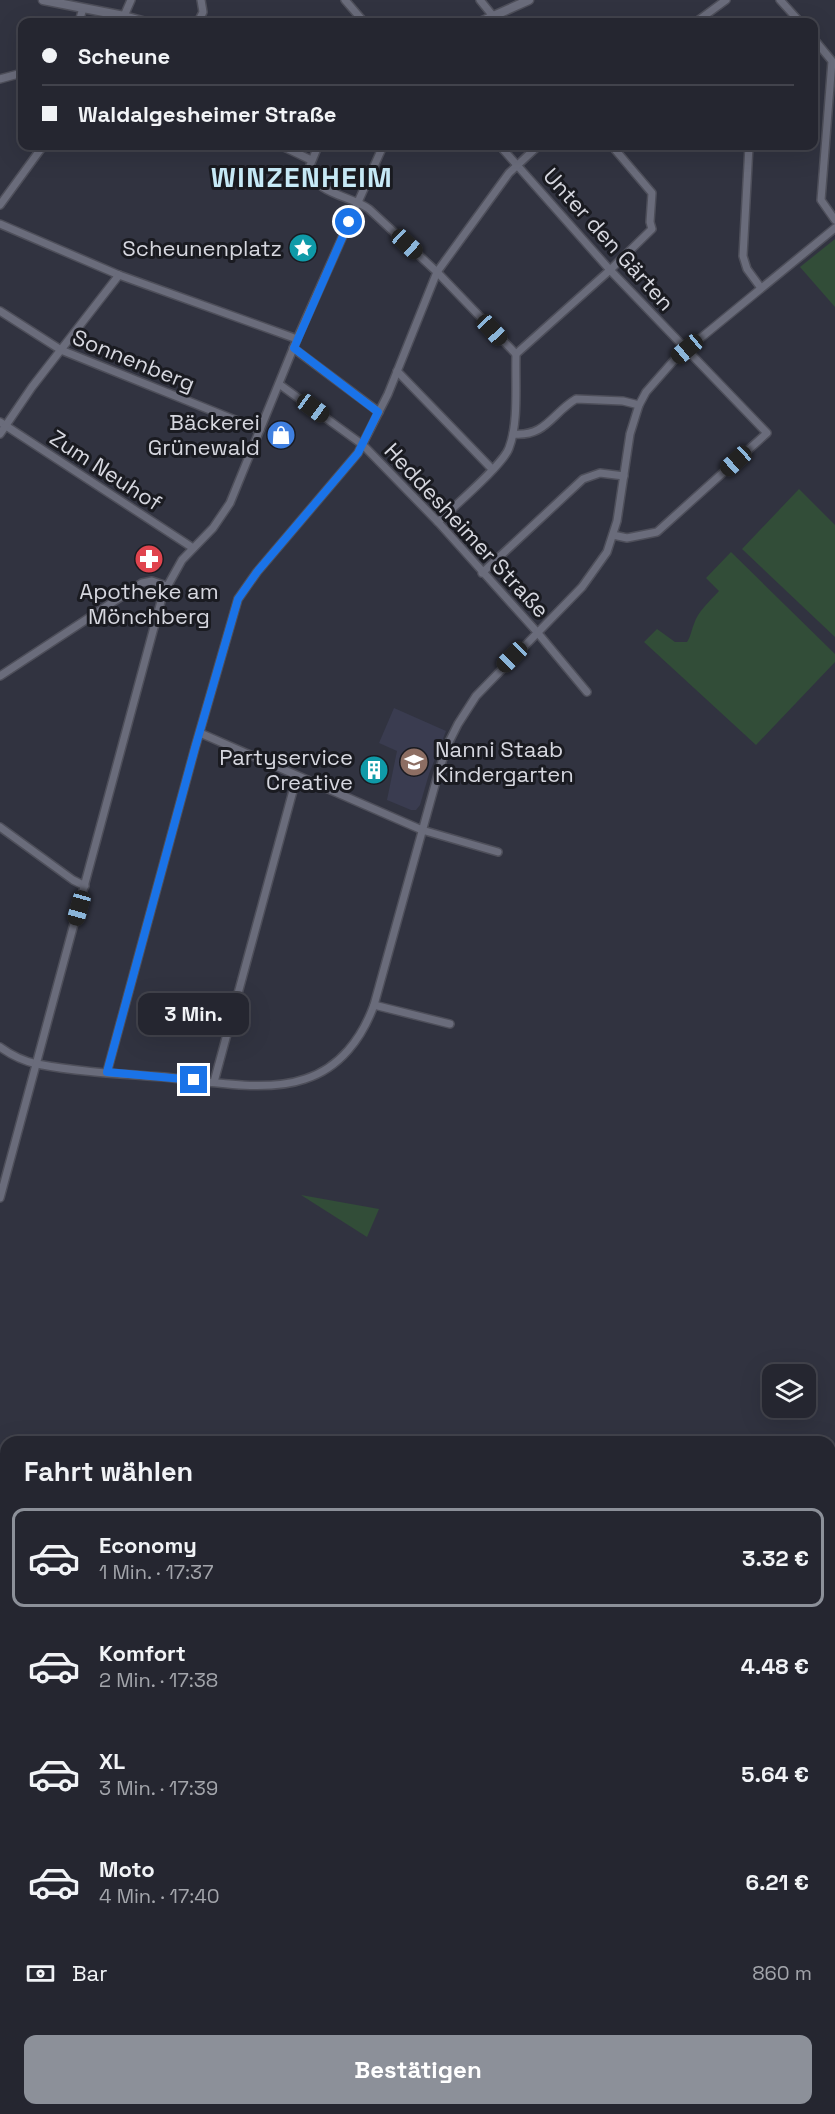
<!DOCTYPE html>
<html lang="de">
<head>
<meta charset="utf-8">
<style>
  :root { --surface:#252630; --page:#31323c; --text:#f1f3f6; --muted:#a3a5ab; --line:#42434c; --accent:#8c9099 }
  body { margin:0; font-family:"Space Grotesk",sans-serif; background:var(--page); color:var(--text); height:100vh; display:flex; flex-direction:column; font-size:22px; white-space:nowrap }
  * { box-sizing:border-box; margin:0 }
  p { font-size:20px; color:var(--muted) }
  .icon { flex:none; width:33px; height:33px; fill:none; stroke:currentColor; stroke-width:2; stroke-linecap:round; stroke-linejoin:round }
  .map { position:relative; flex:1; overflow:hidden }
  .sheet { position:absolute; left:0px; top:1436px; width:836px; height:680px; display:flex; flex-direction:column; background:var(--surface); border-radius:18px 18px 0 0; box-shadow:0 6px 24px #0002,0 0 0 2px var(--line) }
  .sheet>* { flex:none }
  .top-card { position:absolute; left:18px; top:18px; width:800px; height:132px; border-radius:12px; box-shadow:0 6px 24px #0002,0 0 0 2px var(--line); display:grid; align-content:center; height:132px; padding:0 24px; background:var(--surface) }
  .buttons { position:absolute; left:762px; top:1364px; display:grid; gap:12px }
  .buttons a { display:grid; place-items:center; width:54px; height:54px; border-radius:12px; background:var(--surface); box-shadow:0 6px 24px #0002,0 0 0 2px var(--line); font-size:30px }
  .end { position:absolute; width:27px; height:27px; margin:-14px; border:8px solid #1a73e8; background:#fff; box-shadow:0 0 0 3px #fff }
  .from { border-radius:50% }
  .bubble { position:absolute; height:42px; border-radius:12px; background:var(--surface); box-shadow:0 6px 24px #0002,0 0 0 2px var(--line); font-size:20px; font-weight:800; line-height:42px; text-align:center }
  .car { position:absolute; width:18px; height:36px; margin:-18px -9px; border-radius:8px; box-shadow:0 0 4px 2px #0007; background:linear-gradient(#222 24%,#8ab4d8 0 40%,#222 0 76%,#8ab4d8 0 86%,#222 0) }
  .top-card b { display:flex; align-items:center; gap:21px; height:57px; font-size:22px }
  .top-card b+b { border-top:2px solid var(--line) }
  .top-card i { width:15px; height:15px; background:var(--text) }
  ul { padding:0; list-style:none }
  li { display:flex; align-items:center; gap:18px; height:99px; margin:0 12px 9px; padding:0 12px; border:3px solid transparent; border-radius:12px }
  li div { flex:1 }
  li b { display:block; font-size:22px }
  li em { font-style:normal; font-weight:800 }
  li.on { border-color:var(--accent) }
  li>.icon { width:54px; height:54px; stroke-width:1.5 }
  h2 { padding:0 24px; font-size:27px; line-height:72px }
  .pay { display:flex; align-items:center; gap:15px; height:66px; padding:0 24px; font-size:22px }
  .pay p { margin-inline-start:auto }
  .primary-button { display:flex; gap:12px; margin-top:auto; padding:12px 24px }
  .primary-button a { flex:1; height:69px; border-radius:12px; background:var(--accent); color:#fff; font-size:24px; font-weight:800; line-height:69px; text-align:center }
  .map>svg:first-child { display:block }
  .built { fill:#3a3c50 }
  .green { fill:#324d38 }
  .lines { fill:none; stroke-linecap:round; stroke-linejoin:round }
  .minor-casing { stroke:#4e4f5a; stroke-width:10 }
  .tertiary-casing { stroke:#4e4f5a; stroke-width:11 }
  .primary-casing { stroke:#4e4f5a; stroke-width:14 }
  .trunk-casing { stroke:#4e4f5a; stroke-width:14 }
  .minor { stroke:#6a6c7b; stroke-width:7 }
  .tertiary { stroke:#6a6c7b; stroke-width:8 }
  .primary { stroke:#aa715f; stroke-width:10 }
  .trunk { stroke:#c07356; stroke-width:10 }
  .rail { stroke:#9697a1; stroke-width:2; stroke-dasharray:10 10; stroke-linecap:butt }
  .route { stroke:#1a73e8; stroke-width:8 }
  .labels { text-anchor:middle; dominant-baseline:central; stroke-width:6; stroke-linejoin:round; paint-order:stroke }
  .street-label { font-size:22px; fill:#d6d7df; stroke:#1a1b21 }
  .poi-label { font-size:22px; fill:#d6d7df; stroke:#1a1b21; text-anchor:end }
  .district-label { font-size:28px; font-weight:bold; letter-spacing:1.5px; fill:#c7eaf7; stroke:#1a1b21 }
</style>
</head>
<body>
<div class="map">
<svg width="835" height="2114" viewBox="0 0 835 2114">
  <rect width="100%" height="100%" fill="#313340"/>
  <g class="built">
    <path d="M394,708L446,731L429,774L420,805L416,810H411L387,800L397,751L379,743Z"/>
    <path d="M835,1694V1933L830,1937V1696Z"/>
    <path d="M0,1751L6,1759V1803L0,1806Z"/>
    <path d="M0,2042L6,2043V2109H481L474,2114H0Z"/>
    <path d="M496,2109H735L737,2114H499Z"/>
  </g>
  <g class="green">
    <path d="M835,239V307L800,267Z"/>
    <path d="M799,489L835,525V637L742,549Z"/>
    <path d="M731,552L835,654V662L756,745L644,642L657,629L675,642H687C691,636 691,631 694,624C698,611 710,601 719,591L706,578Z"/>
    <path d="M301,1195L379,1209L367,1237Z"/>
    <path d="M835,1933V2114H737L735,2109H830V1937Z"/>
  </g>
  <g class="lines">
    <g class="minor-casing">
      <g id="minor">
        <path d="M345,0L364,22"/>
        <path d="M480,0L493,16"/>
        <path d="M780,0L800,22"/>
        <path d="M124,16L131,0"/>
        <path d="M79,22L83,8"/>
        <path d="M198,22L203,12L201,0"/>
        <path d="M696,22L726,0"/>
        <path d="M813,38L832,61L821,200L835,220"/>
        <path d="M0,79L22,73"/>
        <path d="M282,146L311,160"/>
        <path d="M318,146L309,168C316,195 350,195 369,209L437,272L516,354"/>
        <path d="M500,146L610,270L767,433L657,532L627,538L613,535"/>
        <path d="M749,146L743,256L747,269L761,288"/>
        <path d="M0,205L43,146"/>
        <path d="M0,224L119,275L297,339"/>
        <path d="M0,311L61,350L260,430"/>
        <path d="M293,348L379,412"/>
        <path d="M397,371L492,469"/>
        <path d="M279,384L363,445L438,522L537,632L587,692"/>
        <path d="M0,422L193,548"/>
        <path d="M0,434L32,387L119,275"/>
        <path d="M513,434C546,437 552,413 576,399L623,401L639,405"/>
        <path d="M438,522C453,507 503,465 509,448C519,422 515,382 516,354L610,270L652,229L650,222L652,193L612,146"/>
        <path d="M482,573L583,479L600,473L624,476"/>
        <path d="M0,676L142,583L152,581L167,586"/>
        <path d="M200,733L422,830L498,852"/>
        <path d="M0,827L73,880L85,886"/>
        <path d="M374,1005L450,1024"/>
        <path d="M0,1047C11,1055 23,1061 37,1064C78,1072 122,1074 164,1077C206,1081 265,1093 305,1079C340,1068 362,1038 374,1005L438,774L447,746L458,724L476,696L582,587L607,552L617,521L630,434L639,405L646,392L675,359L835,228"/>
        <path d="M107,1072L195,748L238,599L257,572L358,453L388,394L437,272L509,173L538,146"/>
        <path d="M214,1082L297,776"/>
        <path d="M0,1198L163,594L182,560L213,528L230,503L297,339L383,146"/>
        <path d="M0,1956L6,1957"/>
      </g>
    </g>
    <g class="tertiary-casing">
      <g id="tertiary">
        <path d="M43,0L124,16L146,22"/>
        <path d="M480,22L529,0"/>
      </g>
    </g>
    <g class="primary-casing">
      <g id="primary">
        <path d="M830,1703L835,1701"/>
        <path d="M26,2114L33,2109"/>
      </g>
    </g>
    <g class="trunk-casing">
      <g id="trunk">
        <path d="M0,1496L6,1497"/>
        <path d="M0,1509L6,1510"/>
        <path d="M830,1549L835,1550"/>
        <path d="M830,1561L835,1562"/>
      </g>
    </g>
    <use href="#minor" class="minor"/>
    <use href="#tertiary" class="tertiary"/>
    <use href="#primary" class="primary"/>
    <use href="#trunk" class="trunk"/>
    <g class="rail">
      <path d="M830,1748L835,1744"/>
      <path d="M279,2114L286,2109"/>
    </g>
  </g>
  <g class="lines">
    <path class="route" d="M194,1080L107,1072L195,748L238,599L257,572L358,453L378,412L294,348L349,222"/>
  </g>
  <defs>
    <g id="sight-disc" transform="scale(1.5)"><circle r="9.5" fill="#0f9aa8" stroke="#1a1b21"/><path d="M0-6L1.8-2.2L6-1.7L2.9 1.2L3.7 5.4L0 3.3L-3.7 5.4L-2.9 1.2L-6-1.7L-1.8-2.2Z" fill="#fff"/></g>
    <g id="shop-disc" transform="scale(1.5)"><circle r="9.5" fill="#3f7fe0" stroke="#1a1b21"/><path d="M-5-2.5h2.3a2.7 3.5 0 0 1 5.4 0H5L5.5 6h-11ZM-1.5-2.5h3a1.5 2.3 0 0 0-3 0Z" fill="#fff"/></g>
    <g id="pharmacy-disc" transform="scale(1.5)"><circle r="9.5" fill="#e0444e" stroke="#1a1b21"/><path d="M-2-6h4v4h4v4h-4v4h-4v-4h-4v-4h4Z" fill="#fff"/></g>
    <g id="school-disc" transform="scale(1.5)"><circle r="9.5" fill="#8d6e63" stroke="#1a1b21"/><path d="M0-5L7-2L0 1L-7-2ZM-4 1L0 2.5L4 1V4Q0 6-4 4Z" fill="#fff"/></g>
    <g id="building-disc" transform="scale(1.5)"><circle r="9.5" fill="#0f9aa8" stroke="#1a1b21"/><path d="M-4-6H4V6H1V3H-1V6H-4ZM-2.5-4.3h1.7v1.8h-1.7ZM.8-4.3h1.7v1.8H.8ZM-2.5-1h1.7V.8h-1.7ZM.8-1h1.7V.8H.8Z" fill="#fff"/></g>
  </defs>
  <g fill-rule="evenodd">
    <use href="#sight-disc" x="303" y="248"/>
    <use href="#shop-disc" x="281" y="435"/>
    <use href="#pharmacy-disc" x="149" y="559"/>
    <use href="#school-disc" x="414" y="762"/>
    <use href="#building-disc" x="374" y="770"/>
  </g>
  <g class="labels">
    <g class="street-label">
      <text transform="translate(609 239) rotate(48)">Unter den Gärten</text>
      <text transform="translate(134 360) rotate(22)">Sonnenberg</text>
      <text transform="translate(106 470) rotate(33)">Zum Neuhof</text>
      <text transform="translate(467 530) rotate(47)">Heddesheimer Straße</text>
    </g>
    <g class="poi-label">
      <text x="282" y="248">Scheunenplatz</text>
      <text x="260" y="422">Bäckerei<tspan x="260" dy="25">Grünewald</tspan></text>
      <text x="149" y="591" text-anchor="middle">Apotheke am<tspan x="149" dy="25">Mönchberg</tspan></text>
      <text x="435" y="749" text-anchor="start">Nanni Staab<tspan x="435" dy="25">Kindergarten</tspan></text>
      <text x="353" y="757">Partyservice<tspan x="353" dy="25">Creative</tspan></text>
    </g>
    <g class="district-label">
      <text x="302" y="177">WINZENHEIM</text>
    </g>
  </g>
</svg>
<div class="buttons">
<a><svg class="icon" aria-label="layers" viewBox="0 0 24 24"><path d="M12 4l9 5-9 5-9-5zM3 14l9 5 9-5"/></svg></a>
</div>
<i class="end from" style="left:349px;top:222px"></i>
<i class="end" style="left:194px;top:1080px"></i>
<div class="bubble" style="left:138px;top:993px;width:111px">3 Min.</div>
<i class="car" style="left:407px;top:244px;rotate:133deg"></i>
<i class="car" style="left:492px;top:330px;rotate:137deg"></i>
<i class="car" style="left:687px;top:349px;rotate:230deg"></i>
<i class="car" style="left:313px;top:408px;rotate:126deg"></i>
<i class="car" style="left:736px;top:461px;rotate:228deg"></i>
<i class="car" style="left:512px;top:657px;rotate:225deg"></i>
<i class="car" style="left:79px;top:908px;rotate:196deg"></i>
<div class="top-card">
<b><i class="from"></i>Scheune</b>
<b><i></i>Waldalgesheimer Straße</b>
</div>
<section class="sheet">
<h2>Fahrt wählen</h2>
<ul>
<li class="on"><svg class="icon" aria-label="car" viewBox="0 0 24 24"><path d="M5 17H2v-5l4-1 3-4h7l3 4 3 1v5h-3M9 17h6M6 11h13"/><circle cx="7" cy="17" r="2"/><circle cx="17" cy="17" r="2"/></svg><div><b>Economy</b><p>1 Min. · 17:37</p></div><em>3.32 €</em></li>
<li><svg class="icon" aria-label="car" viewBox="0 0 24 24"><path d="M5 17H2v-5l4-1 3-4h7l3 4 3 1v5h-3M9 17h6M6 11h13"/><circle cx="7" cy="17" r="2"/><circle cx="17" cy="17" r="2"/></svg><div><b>Komfort</b><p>2 Min. · 17:38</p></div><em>4.48 €</em></li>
<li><svg class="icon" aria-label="car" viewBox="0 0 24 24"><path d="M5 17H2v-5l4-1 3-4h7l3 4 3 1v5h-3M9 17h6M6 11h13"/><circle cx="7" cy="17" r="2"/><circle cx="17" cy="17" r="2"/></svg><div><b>XL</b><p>3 Min. · 17:39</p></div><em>5.64 €</em></li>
<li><svg class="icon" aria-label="car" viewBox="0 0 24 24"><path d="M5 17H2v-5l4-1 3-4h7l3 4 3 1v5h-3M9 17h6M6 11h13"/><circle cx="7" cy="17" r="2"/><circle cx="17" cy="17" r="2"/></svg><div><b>Moto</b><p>4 Min. · 17:40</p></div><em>6.21 €</em></li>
</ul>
<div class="pay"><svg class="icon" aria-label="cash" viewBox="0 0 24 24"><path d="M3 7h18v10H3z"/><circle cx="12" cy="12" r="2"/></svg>Bar<p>860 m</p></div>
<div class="primary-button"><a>Bestätigen</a></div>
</section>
</div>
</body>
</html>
